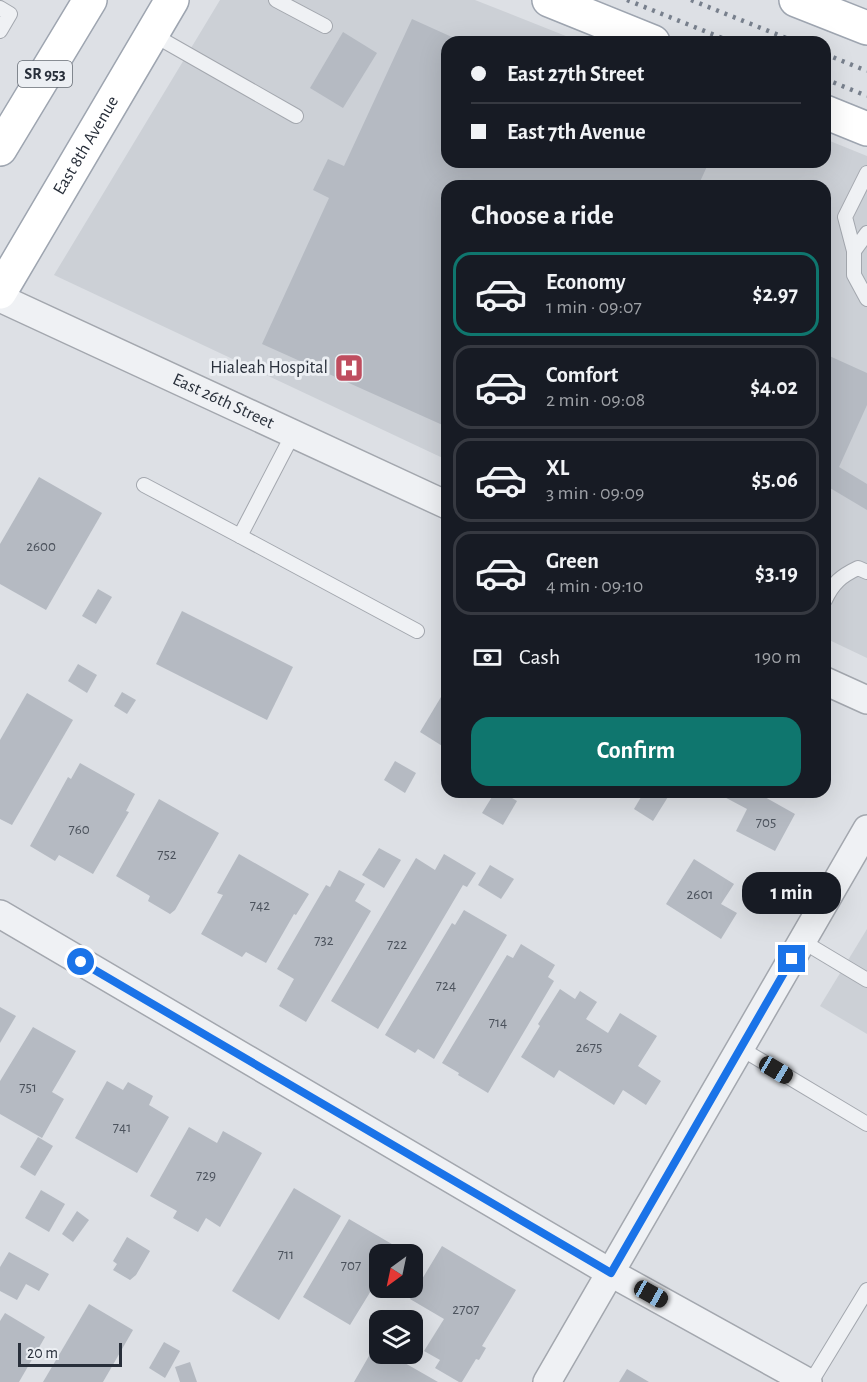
<!DOCTYPE html>
<html lang="en">
<head>
<meta charset="utf-8">
<style>
  :root { --surface:#171b24; --page:#20242c; --text:#f1f3f6; --muted:#9ea1a6; --line:#363941; --accent:#0f766e }
  body { margin:0; font-family:"Alegreya Sans",sans-serif; background:var(--page); color:var(--text); height:100vh; display:flex; flex-direction:column; font-size:22px; white-space:nowrap }
  * { box-sizing:border-box; margin:0 }
  p { font-size:20px; color:var(--muted) }
  .icon { flex:none; width:33px; height:33px; fill:none; stroke:currentColor; stroke-width:2; stroke-linecap:round; stroke-linejoin:round }
  .map { position:relative; flex:1; overflow:hidden }
  .side { position:absolute; left:441px; top:180px; width:390px; height:618px; display:flex; flex-direction:column; background:var(--surface); border-radius:18px; box-shadow:0 6px 24px #0002 }
  .side>* { flex:none }
  .banner { position:absolute; left:441px; top:36px; width:390px; height:132px; border-radius:18px; box-shadow:0 6px 24px #0002; display:grid; align-content:center; height:132px; padding:0 30px; background:var(--surface) }
  .needle { width:39px; rotate:213deg }
  .buttons { position:absolute; left:369px; top:1244px; display:grid; gap:12px }
  .buttons a { display:grid; place-items:center; width:54px; height:54px; border-radius:12px; background:var(--surface); box-shadow:0 6px 24px #0002; font-size:30px }
  .scale { position:absolute; left:18px; bottom:15px; width:104px; box-sizing:border-box; padding-left:6px; border:3px solid #282f3a; border-top:0; font-size:16px; line-height:21px; white-space:nowrap; color:#282f3a; -webkit-text-stroke:4px #eceff3; paint-order:stroke }
  .end { position:absolute; width:27px; height:27px; margin:-14px; border:8px solid #1a73e8; background:#fff; box-shadow:0 0 0 3px #fff }
  .from { border-radius:50% }
  .bubble { position:absolute; height:42px; border-radius:18px; background:var(--surface); box-shadow:0 6px 24px #0002; font-size:20px; font-weight:600; line-height:42px; text-align:center }
  .car { position:absolute; width:18px; height:36px; margin:-18px -9px; border-radius:8px; box-shadow:0 0 4px 2px #0007; background:linear-gradient(#222 24%,#8ab4d8 0 40%,#222 0 76%,#8ab4d8 0 86%,#222 0) }
  .banner b { display:flex; align-items:center; gap:21px; height:57px; font-size:22px }
  .banner b+b { border-top:2px solid var(--line) }
  .banner i { width:15px; height:15px; background:var(--text) }
  ul { padding:0; list-style:none }
  li { display:flex; align-items:center; gap:18px; height:84px; margin:0 12px 9px; padding:0 18px; border:3px solid var(--line); border-radius:18px }
  li div { flex:1 }
  li b { display:block; font-size:22px }
  li em { font-style:normal; font-weight:600 }
  li.selected { border-color:var(--accent) }
  li>.icon { width:54px; height:54px; stroke-width:1.5 }
  h2 { padding:0 30px; font-size:27px; line-height:72px }
  .pay { display:flex; align-items:center; gap:15px; height:66px; padding:0 30px; font-size:22px }
  .pay p { margin-inline-start:auto }
  .cta { display:flex; gap:12px; margin-top:auto; padding:12px 30px }
  .cta a { flex:1; height:69px; border-radius:18px; background:var(--accent); color:#fff; font-size:24px; font-weight:600; line-height:69px; text-align:center }
  .map>svg:first-child { display:block }
  .built { fill:#ccd0d6 }
  .building { fill:#b5bac2 }
  .lines { fill:none; stroke-linecap:round; stroke-linejoin:round }
  .lane-casing { stroke:#a3a7ae; stroke-width:16 }
  .street-casing { stroke:#a3a7ae; stroke-width:30 }
  .primary-casing { stroke:#9ea5b0; stroke-width:36 }
  .lane { stroke:#eff1f4; stroke-width:14 }
  .street { stroke:#eff1f4; stroke-width:27 }
  .primary { stroke:#fff; stroke-width:33 }
  .rail { stroke:#78808d; stroke-width:4.5; stroke-dasharray:3 6; stroke-linecap:butt }
  .route { stroke:#1a73e8; stroke-width:8 }
  .labels { text-anchor:middle; dominant-baseline:central; stroke-width:6; stroke-linejoin:round; paint-order:stroke }
  .number-label { font-size:15px; fill:#4b525c }
  .shield { fill:#eceff3; stroke:#636972; stroke-width:1.5 }
  .shield-label { font-size:16px; font-weight:bold; fill:#282f3a }
  .street-label { font-size:18px; fill:#282f3a; stroke:#eceff3 }
  .poi-label { font-size:18px; fill:#282f3a; stroke:#eceff3; text-anchor:end }
</style>
</head>
<body>
<div class="map">
<svg width="867" height="1382" viewBox="0 0 867 1382">
  <rect width="100%" height="100%" fill="#dde0e5"/>
  <g class="built">
    <path d="M220,0H475L581,42H447V162H825V139L867,156V658L825,638V186H447V460L54,275Z"/>
    <path d="M867,929V1034L820,1006Z"/>
  </g>
  <g class="building">
    <path d="M412,19L463,42H447V162H709L698,186H447V427L262,344L329,198L313,190L328,159L344,166Z"/>
    <path d="M343,32L377,53L343,108L310,88Z"/>
    <path d="M825,354L867,373V405L839,467L867,484V510L830,488L825,498Z"/>
    <path d="M39,477L102,513L46,610L0,584V544Z"/>
    <path d="M98,589L112,597L96,624L82,616Z"/>
    <path d="M182,611L293,667L267,720L156,664Z"/>
    <path d="M78,664L97,675L87,693L68,681Z"/>
    <path d="M447,687V749L420,732Z"/>
    <path d="M122,692L136,700L127,714L114,706Z"/>
    <path d="M27,693L73,720L12,825L0,819V740Z"/>
    <path d="M395,761L416,773L405,793L384,780Z"/>
    <path d="M80,763L135,794L126,811L129,812L93,874L59,855L55,861L30,846L68,777L71,779Z"/>
    <path d="M495,792H502L517,801L503,825L482,813Z"/>
    <path d="M644,792H671L653,821L634,809Z"/>
    <path d="M715,792H765L763,796L795,814L775,851L736,831L747,809Z"/>
    <path d="M159,799L219,833L175,910L170,914L148,901L150,896L116,876Z"/>
    <path d="M379,848L401,860L384,888L362,875Z"/>
    <path d="M239,854L309,894L296,915L294,914L266,963L246,952L242,957L201,934L223,895L217,893Z"/>
    <path d="M444,854L476,873L467,887L463,885L378,1029L331,1001L416,858L435,870Z"/>
    <path d="M694,859L734,884L721,904L737,913L721,939L666,904Z"/>
    <path d="M490,865L514,879L501,899L478,885Z"/>
    <path d="M339,870L365,884L355,901L371,911L306,1022L279,1006L294,979L277,969L326,885L330,887Z"/>
    <path d="M464,910L507,935L434,1059L418,1049L415,1053L385,1035L452,923L455,925Z"/>
    <path d="M521,944L555,965L548,977L554,981L488,1093L458,1075L459,1073L442,1063L507,955L513,958Z"/>
    <path d="M560,989L575,999L580,991L597,1002L586,1019L608,1033L620,1013L657,1036L638,1066L661,1081L646,1105L623,1090L614,1105L559,1070L554,1078L521,1057L540,1026L538,1024Z"/>
    <path d="M0,1007L16,1016L0,1043Z"/>
    <path d="M33,1027L76,1051L52,1092L64,1099L42,1138L0,1114V1081Z"/>
    <path d="M107,1081L123,1090L128,1082L153,1096L149,1105L169,1117L137,1173L75,1138Z"/>
    <path d="M189,1127L217,1143L223,1131L262,1153L220,1227L206,1218L198,1232L173,1218L177,1211L150,1196Z"/>
    <path d="M38,1137L53,1146L35,1176L20,1167Z"/>
    <path d="M294,1188L341,1216L279,1320L232,1291Z"/>
    <path d="M41,1190L65,1204L49,1232L25,1218Z"/>
    <path d="M77,1211L89,1220L73,1242L62,1234Z"/>
    <path d="M349,1219L397,1247L393,1254H380V1276L350,1325L303,1297Z"/>
    <path d="M127,1237L150,1251L136,1275L130,1280L113,1270L117,1264L113,1261Z"/>
    <path d="M442,1246L516,1290L482,1346L486,1348L479,1360L476,1359L462,1382H459L435,1368L440,1360L424,1351L444,1319L410,1299Z"/>
    <path d="M9,1252L49,1274L39,1291L26,1284L17,1300L0,1291V1267Z"/>
    <path d="M89,1304L133,1330L103,1382H43Z"/>
    <path d="M5,1313L45,1337L19,1382H0V1321Z"/>
    <path d="M164,1342L180,1351L165,1378L149,1368Z"/>
    <path d="M373,1349L387,1357L389,1354L438,1382H354Z"/>
    <path d="M190,1362L197,1382H180L175,1367Z"/>
    <path d="M627,1369L649,1382H619Z"/>
  </g>
  <g class="lines">
    <g class="lane-casing">
      <g id="lane">
        <path d="M276,0L325,26"/>
        <path d="M0,8L10,14L0,31"/>
        <path d="M152,34L296,116"/>
        <path d="M867,233L854,251V275L867,299"/>
        <path d="M854,251L845,217L867,173"/>
        <path d="M144,485L240,536L293,434"/>
        <path d="M240,536L417,631"/>
        <path d="M825,600C833,583 841,576 858,568L867,572"/>
        <path d="M802,941L867,980"/>
        <path d="M740,1048L867,1124"/>
        <path d="M811,1382L867,1290"/>
      </g>
    </g>
    <g class="street-casing">
      <g id="street">
        <path id="s1" d="M0,298L447,505"/>
        <path d="M825,681L867,700"/>
        <path d="M0,914L611,1273L808,1382"/>
        <path d="M547,1382L867,829"/>
      </g>
    </g>
    <g class="primary-casing">
      <g id="primary">
        <path d="M549,0L653,42"/>
        <path d="M796,0L867,28"/>
        <path d="M825,112L867,129"/>
        <path d="M0,149L90,0"/>
        <path id="s2" d="M0,292L172,0"/>
      </g>
    </g>
    <use href="#lane" class="lane"/>
    <use href="#street" class="street"/>
    <use href="#primary" class="primary"/>
    <g class="rail">
      <path d="M627,0L732,42"/>
      <path d="M691,0L796,42"/>
      <path d="M825,54L867,71"/>
      <path d="M825,79L867,96"/>
    </g>
  </g>
  <g class="lines">
    <path class="route" d="M81,962L611,1273L792,959"/>
  </g>
  <defs>
    <g id="hospital-square" transform="scale(1.5)"><rect x="-9" y="-9" width="18" height="18" rx="4" fill="#bf4d5f" stroke="#eceff3"/><path d="M-5-5h3v3.5h4V-5h3V5h-3V1.5h-4V5h-3Z" fill="#fff"/></g>
  </defs>
  <g fill-rule="evenodd">
    <use href="#hospital-square" x="349" y="368"/>
  </g>
  <g class="labels">
    <g class="number-label">
      <text x="41" y="546">2600</text>
      <text x="766" y="822">705</text>
      <text x="79" y="829">760</text>
      <text x="167" y="854">752</text>
      <text x="700" y="894">2601</text>
      <text x="260" y="905">742</text>
      <text x="324" y="940">732</text>
      <text x="397" y="944">722</text>
      <text x="446" y="985">724</text>
      <text x="498" y="1022">714</text>
      <text x="589" y="1047">2675</text>
      <text x="28" y="1087">751</text>
      <text x="122" y="1127">741</text>
      <text x="206" y="1175">729</text>
      <text x="286" y="1254">711</text>
      <text x="351" y="1265">707</text>
      <text x="466" y="1309">2707</text>
    </g>
    <rect class="shield" x="18" y="61" width="54" height="26" rx="4.5"/>
    <g class="shield-label">
      <text x="45" y="74">SR 953</text>
    </g>
    <g class="street-label">
      <text stroke="none"><textPath href="#s2" startOffset="170">East 8th Avenue</textPath></text>
      <text stroke="none"><textPath href="#s1" startOffset="246">East 26th Street</textPath></text>
    </g>
    <g class="poi-label">
      <text x="328" y="368">Hialeah Hospital</text>
    </g>
  </g>
</svg>
<div class="buttons">
<a><svg class="needle" viewBox="-14 -14 28 28"><path d="M0-13l5 13h-10z" fill="#e53935"/><path d="M0 13l5-13h-10z" fill="#9ea1a6"/></svg></a>
<a><svg class="icon" aria-label="layers" viewBox="0 0 24 24"><path d="M12 4l9 5-9 5-9-5zM3 14l9 5 9-5"/></svg></a>
</div>
<div class="scale">20 m</div>
<i class="end from" style="left:81px;top:962px"></i>
<i class="end" style="left:792px;top:959px"></i>
<div class="bubble" style="left:742px;top:872px;width:99px">1 min</div>
<i class="car" style="left:776px;top:1070px;rotate:121deg"></i>
<i class="car" style="left:651px;top:1294px;rotate:119deg"></i>
<div class="banner">
<b><i class="from"></i>East 27th Street</b>
<b><i></i>East 7th Avenue</b>
</div>
<section class="side">
<h2>Choose a ride</h2>
<ul>
<li class="selected"><svg class="icon" aria-label="car" viewBox="0 0 24 24"><path d="M5 17H2v-5l4-1 3-4h7l3 4 3 1v5h-3M9 17h6M6 11h13"/><circle cx="7" cy="17" r="2"/><circle cx="17" cy="17" r="2"/></svg><div><b>Economy</b><p>1 min · 09:07</p></div><em>$2.97</em></li>
<li><svg class="icon" aria-label="car" viewBox="0 0 24 24"><path d="M5 17H2v-5l4-1 3-4h7l3 4 3 1v5h-3M9 17h6M6 11h13"/><circle cx="7" cy="17" r="2"/><circle cx="17" cy="17" r="2"/></svg><div><b>Comfort</b><p>2 min · 09:08</p></div><em>$4.02</em></li>
<li><svg class="icon" aria-label="car" viewBox="0 0 24 24"><path d="M5 17H2v-5l4-1 3-4h7l3 4 3 1v5h-3M9 17h6M6 11h13"/><circle cx="7" cy="17" r="2"/><circle cx="17" cy="17" r="2"/></svg><div><b>XL</b><p>3 min · 09:09</p></div><em>$5.06</em></li>
<li><svg class="icon" aria-label="car" viewBox="0 0 24 24"><path d="M5 17H2v-5l4-1 3-4h7l3 4 3 1v5h-3M9 17h6M6 11h13"/><circle cx="7" cy="17" r="2"/><circle cx="17" cy="17" r="2"/></svg><div><b>Green</b><p>4 min · 09:10</p></div><em>$3.19</em></li>
</ul>
<div class="pay"><svg class="icon" aria-label="cash" viewBox="0 0 24 24"><path d="M3 7h18v10H3z"/><circle cx="12" cy="12" r="2"/></svg>Cash<p>190 m</p></div>
<div class="cta"><a>Confirm</a></div>
</section>
</div>
</body>
</html>
